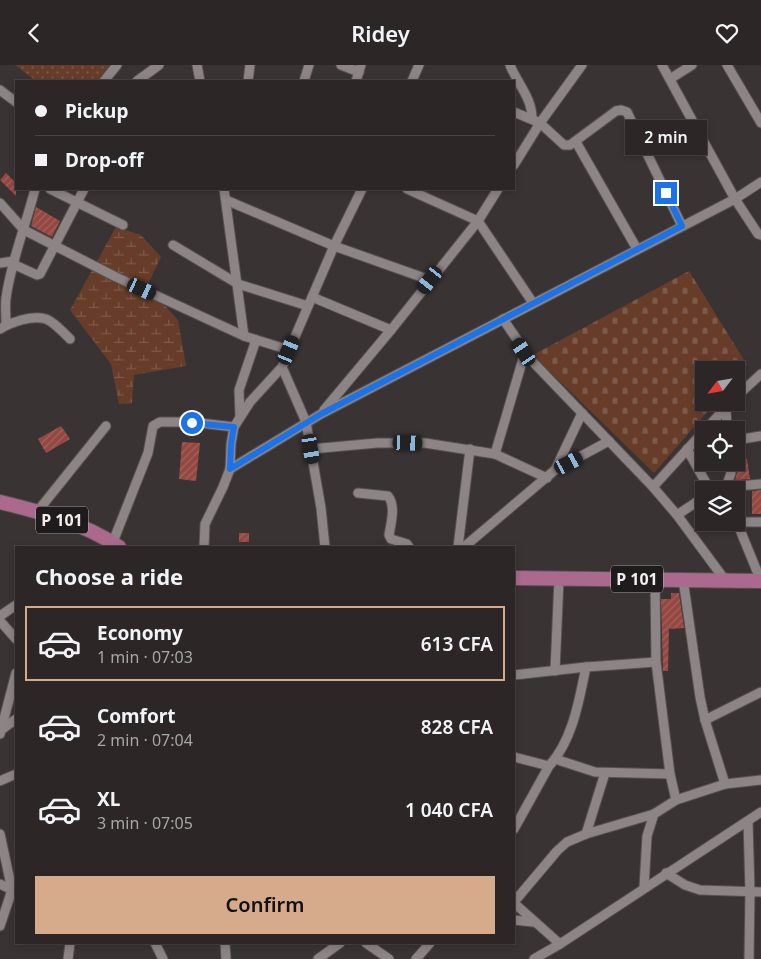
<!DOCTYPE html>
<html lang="en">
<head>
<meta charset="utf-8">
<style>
  :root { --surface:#2c2627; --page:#383233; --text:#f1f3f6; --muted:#a6a5a7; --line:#484344; --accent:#d6ab8b }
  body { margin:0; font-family:"Noto Sans",sans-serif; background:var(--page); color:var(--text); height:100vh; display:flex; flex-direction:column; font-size:19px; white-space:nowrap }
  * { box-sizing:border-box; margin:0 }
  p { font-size:16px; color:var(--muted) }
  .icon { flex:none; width:28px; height:28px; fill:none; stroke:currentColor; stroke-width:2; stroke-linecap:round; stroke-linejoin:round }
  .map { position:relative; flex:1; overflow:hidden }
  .drawer { position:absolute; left:15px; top:481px; width:500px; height:398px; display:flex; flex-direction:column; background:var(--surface); border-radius:0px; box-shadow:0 2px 8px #0003,0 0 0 1px var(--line) }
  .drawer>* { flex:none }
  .hud { position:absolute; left:15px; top:15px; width:500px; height:110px; border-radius:0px; box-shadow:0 2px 8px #0003,0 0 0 1px var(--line); display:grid; align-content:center; height:110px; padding:0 20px; background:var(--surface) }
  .needle { width:32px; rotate:239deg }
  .tools { position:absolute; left:695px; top:296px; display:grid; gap:10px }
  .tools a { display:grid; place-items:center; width:50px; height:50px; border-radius:0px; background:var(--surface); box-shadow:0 2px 8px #0003,0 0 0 1px var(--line); font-size:25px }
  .end { position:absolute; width:22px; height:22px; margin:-11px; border:6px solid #1a73e8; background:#fff; box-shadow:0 0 0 2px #fff }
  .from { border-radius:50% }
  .bubble { position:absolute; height:35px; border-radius:0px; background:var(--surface); box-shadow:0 2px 8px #0003,0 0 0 1px var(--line); font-size:16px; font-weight:600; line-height:35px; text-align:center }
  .car { position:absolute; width:15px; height:30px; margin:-15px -8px; border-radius:6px; box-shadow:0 0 4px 1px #0007; background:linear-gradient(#222 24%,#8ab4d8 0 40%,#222 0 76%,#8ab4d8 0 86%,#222 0) }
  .hud b { display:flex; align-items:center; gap:18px; height:48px; font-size:19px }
  .hud b+b { border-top:1px solid var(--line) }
  .hud i { width:12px; height:12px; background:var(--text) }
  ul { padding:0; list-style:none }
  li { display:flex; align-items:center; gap:15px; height:75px; margin:0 10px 8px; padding:0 10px; border:2px solid transparent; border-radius:0px }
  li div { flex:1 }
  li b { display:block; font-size:19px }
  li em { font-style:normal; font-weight:600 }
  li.active { border-color:var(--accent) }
  li>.icon { width:45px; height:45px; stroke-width:1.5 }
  h2 { padding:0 20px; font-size:22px; line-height:60px }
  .action { display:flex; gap:10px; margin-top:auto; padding:10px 20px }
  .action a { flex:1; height:58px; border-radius:0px; background:var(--accent); color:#111; font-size:20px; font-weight:600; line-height:58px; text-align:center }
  header { display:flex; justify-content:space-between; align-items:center; height:65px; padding:0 20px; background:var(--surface); font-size:22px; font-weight:600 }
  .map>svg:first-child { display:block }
  .wetland { fill:url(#wetland-marsh) }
  .cemetery { fill:url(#cemetery-stones) }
  .park { fill:url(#park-dots) }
  .building { fill:url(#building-hatch) }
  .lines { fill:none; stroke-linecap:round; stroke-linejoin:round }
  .street-casing { stroke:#575152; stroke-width:11 }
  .primary-casing { stroke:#575152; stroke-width:16 }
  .street { stroke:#8d8486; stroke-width:9 }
  .primary { stroke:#ab6a8d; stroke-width:14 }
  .route { stroke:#1a73e8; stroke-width:6 }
  .labels { text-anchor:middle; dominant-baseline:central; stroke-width:4; stroke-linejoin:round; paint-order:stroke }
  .shield { fill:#1f1b1c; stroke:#b2aeae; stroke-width:1 }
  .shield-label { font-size:16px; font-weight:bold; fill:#f1eded }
</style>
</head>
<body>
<header><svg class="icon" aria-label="back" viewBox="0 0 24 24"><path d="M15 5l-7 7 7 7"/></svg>Ridey<svg class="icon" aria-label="heart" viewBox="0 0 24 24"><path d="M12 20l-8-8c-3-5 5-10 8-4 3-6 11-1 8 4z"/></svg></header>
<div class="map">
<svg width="761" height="894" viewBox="0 0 761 894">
  <defs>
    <pattern id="wetland-marsh" width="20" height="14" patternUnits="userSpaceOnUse" patternTransform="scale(1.25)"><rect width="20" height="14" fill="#673d2a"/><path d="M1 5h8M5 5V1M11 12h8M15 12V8" fill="none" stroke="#7d5949"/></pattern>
    <pattern id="cemetery-stones" width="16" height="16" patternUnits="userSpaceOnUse" patternTransform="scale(1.25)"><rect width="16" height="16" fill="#673d2a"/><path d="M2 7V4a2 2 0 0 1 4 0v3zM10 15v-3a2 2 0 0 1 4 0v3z" fill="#7d5949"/></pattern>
    <pattern id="park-dots" width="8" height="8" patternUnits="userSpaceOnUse" patternTransform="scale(1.25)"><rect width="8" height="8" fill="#673d2a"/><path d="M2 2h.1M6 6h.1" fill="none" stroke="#7d5949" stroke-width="1.8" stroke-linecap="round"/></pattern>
    <pattern id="building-hatch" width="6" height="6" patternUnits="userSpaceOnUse" patternTransform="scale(1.25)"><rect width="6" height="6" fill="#954741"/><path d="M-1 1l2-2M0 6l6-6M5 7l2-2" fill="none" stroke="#a4625d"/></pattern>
  </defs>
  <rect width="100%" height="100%" fill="#3a3334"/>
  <path class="wetland" d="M116,162L141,170L161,192L147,221L178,255L186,301L134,310L132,338L119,339L111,299L70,245Z"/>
  <path class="cemetery" d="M689,206L747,300L736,313V305H704V338H715L654,408L533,290Z"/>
  <path class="park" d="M15,0H110L97,16H36Z"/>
  <g class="building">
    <path d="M6,108L16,118V131L0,115Z"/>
    <path d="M36,142L60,156L52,172L31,161Z"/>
    <path d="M61,361L70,374L46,388L38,374Z"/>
    <path d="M182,377L200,378L196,416L179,414Z"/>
    <path d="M747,394L750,414L735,415L737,408L736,396Z"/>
    <path d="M761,425V449H752V426Z"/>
    <rect x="239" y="468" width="10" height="9"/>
    <path d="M671,528H679L684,563L669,564L668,606H663L661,534H671Z"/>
  </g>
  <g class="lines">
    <g class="street-casing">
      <g id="street">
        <path d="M197,0L200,16"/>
        <path d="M341,0L359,7"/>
        <path d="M510,0C517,18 532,33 532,53"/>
        <path d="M662,0L735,134L758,169L761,170"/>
        <path d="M727,0L761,58"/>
        <path d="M670,14L692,0"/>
        <path d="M104,16L117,0"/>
        <path d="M137,16L159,0"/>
        <path d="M248,16L250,0"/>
        <path d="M304,16L309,0"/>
        <path d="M356,16L361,0"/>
        <path d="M412,16L419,0"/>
        <path d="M0,25L16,37"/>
        <path d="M514,47L540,58L564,80H570L616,46L621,45L627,47L682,161"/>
        <path d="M576,77L637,184"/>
        <path d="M514,100L540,58L582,0"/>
        <path d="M50,124L123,160"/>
        <path d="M224,124L244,271"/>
        <path d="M407,124L478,156L533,238"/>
        <path d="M226,135L334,181L430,215"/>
        <path d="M0,138L24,165L116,212L244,271L289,285"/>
        <path d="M173,180L238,219L308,241"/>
        <path d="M0,198L14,196"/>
        <path d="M13,199L37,210L40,209L84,124"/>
        <path d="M312,232L391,265"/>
        <path d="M503,254L531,295L653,422L677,450L725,515"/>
        <path d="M6,260C6,251 5,241 6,233C11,196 26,160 35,124"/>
        <path d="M0,264C11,257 32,250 46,254C54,257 64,268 70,274"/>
        <path d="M282,302L306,357L321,443L325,482"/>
        <path d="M736,332L761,309"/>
        <path d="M726,341L727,365"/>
        <path d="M324,345L391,265L478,156L498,124"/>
        <path d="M240,352L239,325L256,275"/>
        <path d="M705,365L730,338"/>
        <path d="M736,375L761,371"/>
        <path d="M311,384L377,378H425L495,389L547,413"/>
        <path d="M687,384L710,425"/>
        <path d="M495,389L525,287"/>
        <path d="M230,404L231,379L234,362L250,337L282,302L334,181L362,124"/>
        <path d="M555,405L582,348"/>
        <path d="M653,422L704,366"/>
        <path d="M719,425L726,422L761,419"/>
        <path d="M727,425L726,422L731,408L730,398"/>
        <path d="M358,428L388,431C396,441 391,458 389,470L391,474L407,479L409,482"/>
        <path d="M37,447L106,361"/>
        <path d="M677,450L704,432"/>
        <path d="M736,455L761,516"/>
        <path d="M737,457H761"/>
        <path d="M111,482L148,388L153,361L160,357H192L234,362"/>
        <path d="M204,482L205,459L223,422L230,404L321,349L735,134L761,117"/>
        <path d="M458,482L470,384"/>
        <path d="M464,482L555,405L609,376"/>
        <path d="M655,514L656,597L670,709L676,735"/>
        <path d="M683,514L700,632L705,655L725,719"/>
        <path d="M0,551L16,540"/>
        <path d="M0,556L16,574"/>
        <path d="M555,606L559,514"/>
        <path d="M514,610L586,602L656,597"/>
        <path d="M705,655L761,627"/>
        <path d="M1,665L16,654"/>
        <path d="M0,669L16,608"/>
        <path d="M514,692L549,701"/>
        <path d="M555,694L595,707L670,709"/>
        <path d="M0,716L16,709"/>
        <path d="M748,756L750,827L749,894"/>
        <path d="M514,764L549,701C573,675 579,635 586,602"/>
        <path d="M0,769L12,825L0,861"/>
        <path d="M586,769L605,708"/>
        <path d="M666,808L685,820L700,825L761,827"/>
        <path d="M0,819L12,825L16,824"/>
        <path d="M644,822L647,771L654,749"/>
        <path d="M514,837L557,786L567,777L586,769L654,749L676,735L725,719L761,715"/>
        <path d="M514,838L560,879"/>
        <path d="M514,855L533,857"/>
        <path d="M155,878L163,894"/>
        <path d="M225,878L226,894"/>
        <path d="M366,878L389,894"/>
        <path d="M68,894L70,878"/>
        <path d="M318,894L340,878"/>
        <path d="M416,894L430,878"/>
        <path d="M534,894L560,879L761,747"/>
      </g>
    </g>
    <g class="primary-casing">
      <g id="primary">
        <path d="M0,437C41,447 84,458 119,482"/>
        <path d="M514,513L761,516"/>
      </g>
    </g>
    <use href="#street" class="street"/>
    <use href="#primary" class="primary"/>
  </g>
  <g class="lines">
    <path class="route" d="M192,358L234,362L231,379L230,404L321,349L682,161L666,128"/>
  </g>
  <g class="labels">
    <g class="shield">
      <rect x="36" y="441.5" width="52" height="27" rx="4"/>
      <rect x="611" y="500.5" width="52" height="27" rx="4"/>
    </g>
    <g class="shield-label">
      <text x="62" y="455">P 101</text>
      <text x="637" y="514">P 101</text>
    </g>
  </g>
</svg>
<div class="tools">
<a><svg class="needle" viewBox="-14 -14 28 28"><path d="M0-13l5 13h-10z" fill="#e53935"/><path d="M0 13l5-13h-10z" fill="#a6a5a7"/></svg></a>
<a><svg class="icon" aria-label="locate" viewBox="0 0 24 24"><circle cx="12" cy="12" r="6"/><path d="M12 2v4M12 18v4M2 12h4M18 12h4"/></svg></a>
<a><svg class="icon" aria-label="layers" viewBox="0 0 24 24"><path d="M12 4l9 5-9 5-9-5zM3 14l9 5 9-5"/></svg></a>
</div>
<i class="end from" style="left:192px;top:358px"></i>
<i class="end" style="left:666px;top:128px"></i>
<div class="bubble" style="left:625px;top:55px;width:82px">2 min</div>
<i class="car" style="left:430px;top:215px;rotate:218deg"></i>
<i class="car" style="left:142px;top:224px;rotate:115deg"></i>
<i class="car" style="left:289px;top:285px;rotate:23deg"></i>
<i class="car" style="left:524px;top:287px;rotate:327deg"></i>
<i class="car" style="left:408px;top:378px;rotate:92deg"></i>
<i class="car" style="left:311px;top:384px;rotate:171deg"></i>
<i class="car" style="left:569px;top:398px;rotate:62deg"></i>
<div class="hud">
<b><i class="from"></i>Pickup</b>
<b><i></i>Drop-off</b>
</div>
<section class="drawer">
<h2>Choose a ride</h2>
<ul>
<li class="active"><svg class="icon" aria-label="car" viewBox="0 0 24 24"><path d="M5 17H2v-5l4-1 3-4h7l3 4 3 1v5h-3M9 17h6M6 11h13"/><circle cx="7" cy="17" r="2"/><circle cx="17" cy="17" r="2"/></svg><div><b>Economy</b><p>1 min · 07:03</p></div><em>613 CFA</em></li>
<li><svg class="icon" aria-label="car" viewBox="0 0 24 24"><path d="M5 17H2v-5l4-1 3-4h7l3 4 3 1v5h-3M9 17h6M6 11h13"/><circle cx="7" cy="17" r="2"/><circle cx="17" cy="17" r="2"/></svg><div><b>Comfort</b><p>2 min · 07:04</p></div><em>828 CFA</em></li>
<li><svg class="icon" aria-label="car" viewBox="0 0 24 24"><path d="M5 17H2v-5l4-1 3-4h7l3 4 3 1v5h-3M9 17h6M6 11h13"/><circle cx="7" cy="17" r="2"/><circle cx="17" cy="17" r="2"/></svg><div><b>XL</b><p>3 min · 07:05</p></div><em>1 040 CFA</em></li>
</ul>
<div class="action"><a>Confirm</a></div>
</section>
</div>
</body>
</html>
